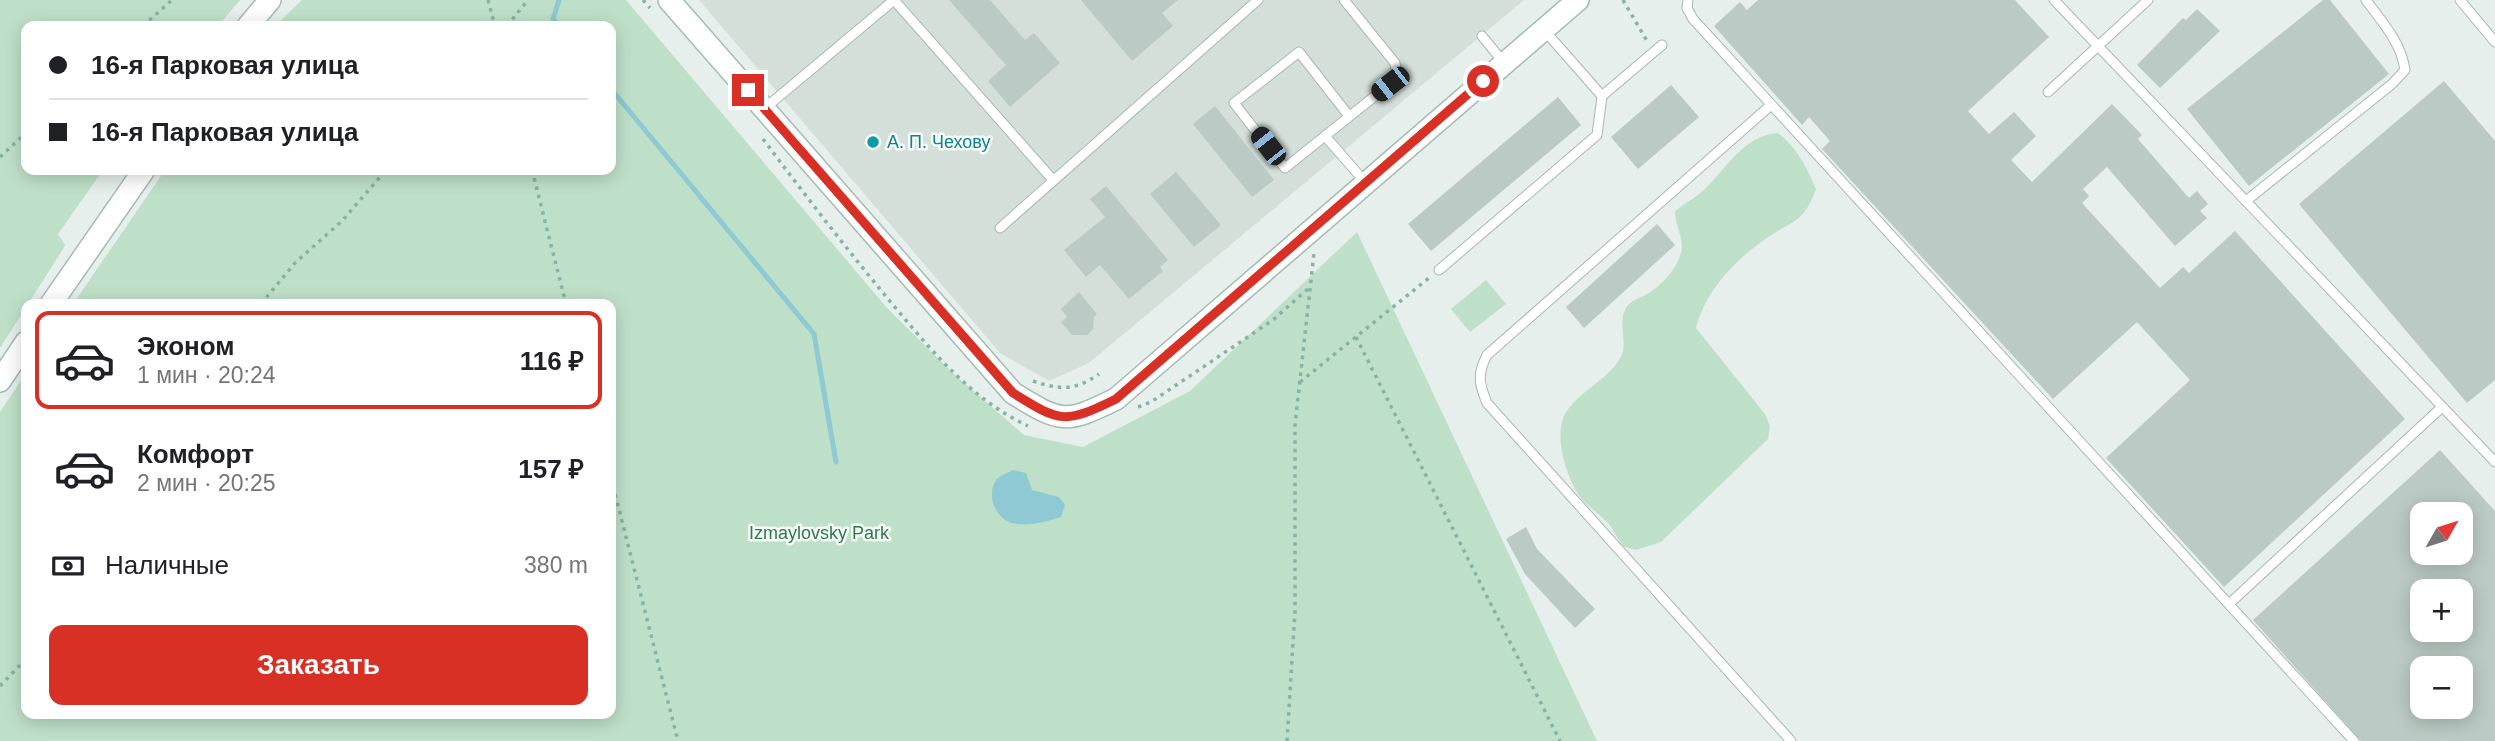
<!DOCTYPE html>
<html lang="ru">
<head>
<meta charset="utf-8">
<style>
  :root { --surface:#fff; --page:#f2f2f2; --text:#202124; --muted:#757577; --line:#e0e0e0; --accent:#d93025 }
  body { margin:0; font-family:Helvetica,sans-serif; background:var(--page); color:var(--text); height:100vh; display:flex; flex-direction:column; font-size:26px; white-space:nowrap }
  * { box-sizing:border-box; margin:0 }
  p { font-size:23px; color:var(--muted) }
  .icon { flex:none; width:38px; height:38px; fill:none; stroke:currentColor; stroke-width:2; stroke-linecap:round; stroke-linejoin:round }
  .map { position:relative; flex:1; overflow:hidden }
  .drawer { position:absolute; left:21px; top:299px; width:595px; height:420px; display:flex; flex-direction:column; background:var(--surface); border-radius:14px; box-shadow:0 4px 18px #0003 }
  .drawer>* { flex:none }
  .banner { position:absolute; left:21px; top:21px; width:595px; height:154px; border-radius:14px; box-shadow:0 4px 18px #0003; display:grid; align-content:center; height:154px; padding:0 28px; background:var(--surface) }
  .needle { width:46px; rotate:51deg }
  .controls { position:absolute; left:2410px; top:502px; display:grid; gap:14px }
  .controls a { display:grid; place-items:center; width:63px; height:63px; border-radius:14px; background:var(--surface); box-shadow:0 4px 18px #0003; font-size:35px }
  .end { position:absolute; width:32px; height:32px; margin:-16px; border:9px solid #d93025; background:#fff; box-shadow:0 0 0 4px #fff }
  .from { border-radius:50% }
  .car { position:absolute; width:21px; height:42px; margin:-21px -10px; border-radius:9px; box-shadow:0 0 5px 2px #0007; background:linear-gradient(#222 24%,#8ab4d8 0 40%,#222 0 76%,#8ab4d8 0 86%,#222 0) }
  .banner b { display:flex; align-items:center; gap:24px; height:66px; font-size:26px }
  .banner b+b { border-top:2px solid var(--line) }
  .banner i { width:18px; height:18px; background:var(--text) }
  ul { padding:12px 0 0; list-style:none }
  li { display:flex; align-items:center; gap:21px; height:98px; margin:0 14px 10px; padding:0 14px; border:4px solid transparent; border-radius:14px }
  li div { flex:1 }
  li b { display:block; font-size:26px }
  li em { font-style:normal; font-weight:700 }
  li.selected { border-color:var(--accent) }
  li>.icon { width:63px; height:63px; stroke-width:1.5 }
  .pay { display:flex; align-items:center; gap:18px; height:77px; padding:0 28px; font-size:26px }
  .pay p { margin-inline-start:auto }
  .action { display:flex; gap:14px; margin-top:auto; padding:14px 28px }
  .action a { flex:1; height:80px; border-radius:14px; background:var(--accent); color:#fff; font-size:28px; font-weight:700; line-height:80px; text-align:center }
  .map>svg:first-child { display:block }
  .built { fill:#d4dfda }
  .green { fill:#bfe0c8 }
  .water { fill:#8ec9d4 }
  .lines { fill:none; stroke-linecap:round; stroke-linejoin:round }
  .stream { stroke:#8ec9d4; stroke-width:5 }
  .building { fill:#bbcac4; fill-rule:evenodd }
  .service-casing { stroke:#a8b8b2; stroke-width:11 }
  .secondary-casing { stroke:#a4bbb3; stroke-width:24 }
  .path { stroke:#86b3a5; stroke-width:3.5; stroke-dasharray:3.5 5; stroke-linecap:butt }
  .service { stroke:#fff; stroke-width:9 }
  .secondary { stroke:#fff; stroke-width:21 }
  .route { stroke:#d93025; stroke-width:9 }
  .culture-dot { fill:#0f9aa8; stroke:#f7fbf9; stroke-width:2.5 }
  .labels { text-anchor:middle; dominant-baseline:central; stroke-width:5; stroke-linejoin:round; paint-order:stroke }
  .culture-label { font-size:18px; fill:#0d838f; stroke:#f7fbf9; text-anchor:start }
  .park-label { font-size:18px; fill:#2d7a4b; stroke:#f7fbf9 }
</style>
</head>
<body>
<div class="map">
<svg width="2495" height="741" viewBox="0 0 2495 741">
  <rect width="100%" height="100%" fill="#e6efeb"/>
  <path class="built" d="M699,0H1524L1089,363L1049,381L1000,353Z"/>
  <g class="green">
    <path d="M0,0H240L218,26H26V170H103L58,234L65,245L63,249L0,348Z"/>
    <path d="M302,0H626L888,309L954,374L1024,435L1083,447L1190,391L1357,232L1597,741H0V412L26,373V714H611V304H73L165,170H611V26H275Z"/>
    <path d="M1778,133C1795,145 1808,169 1816,189C1803,225 1792,220 1764,240C1734,261 1705,292 1696,328L1765,414L1770,426L1768,439L1661,542L1636,550L1623,546C1618,539 1614,531 1609,524C1599,513 1586,506 1578,494C1565,473 1551,429 1569,408C1583,390 1607,379 1619,360C1631,343 1614,320 1629,304C1636,298 1645,296 1652,291C1665,282 1681,263 1682,247C1682,234 1675,225 1675,211C1685,203 1697,197 1706,188C1727,167 1745,135 1778,133Z"/>
    <path d="M1486,280L1506,304L1470,332L1451,309Z"/>
  </g>
  <path class="water" d="M1013,470L1026,473L1032,490L1059,497L1065,505L1061,517C1044,522 1030,527 1012,523C994,518 985,492 998,478C1001,475 1009,472 1013,470Z"/>
  <g class="lines">
    <g class="stream">
      <path d="M559,0L553,19L559,26"/>
      <path d="M611,89L814,334L836,462"/>
    </g>
  </g>
  <g class="building">
    <path d="M949,0H990L1025,40L1034,33L1060,63L1010,107L988,81L1006,65Z"/>
    <path d="M1081,0H1178L1162,13L1173,26L1132,61Z"/>
    <path d="M1758,0H2015L2049,37L1968,111L1989,134L2014,112L2036,136L2011,160L2032,182L2112,104L2142,135L2138,139L2189,198L2197,191L2208,204L2200,211L2207,218L2175,246L2107,167L2083,189L2089,196L2082,203L2160,288L2183,267L2189,273L2235,231L2405,419L2224,587L2106,458L2190,380L2137,322L2053,399L1822,149L1830,141L1809,117L1802,125L1714,26L1740,2L1747,10Z"/>
    <path d="M2323,0H2330L2389,74L2249,186L2187,109Z"/>
    <path d="M2197,9L2220,31L2160,88L2137,65L2183,18L2186,20Z"/>
    <path d="M2444,81L2495,141V380L2467,403L2299,204Z"/>
    <path d="M1671,85L1699,117L1638,169L1611,137Z"/>
    <path d="M1558,97L1581,125L1431,251L1408,224Z"/>
    <path d="M1215,106L1274,180L1252,197L1193,124Z"/>
    <path d="M1176,172L1221,225L1194,247L1150,194Z"/>
    <path d="M1106,186L1168,260L1160,267L1163,271L1129,299L1100,265L1086,277L1064,250L1105,217L1090,199Z"/>
    <path d="M1657,224L1675,245L1584,328L1566,307Z"/>
    <path d="M1079,292L1097,314L1094,317L1093,329L1087,335H1072L1061,322L1067,317L1061,309Z"/>
    <path d="M2440,450L2495,511V741H2361L2253,620ZM2422,514H2460V553H2422ZM2422,592H2460V630H2422ZM2422,668H2460V707H2422Z"/>
    <path d="M1526,527L1537,549L1595,609L1575,628L1525,574L1506,539Z"/>
  </g>
  <g class="lines">
    <g class="service-casing">
      <g id="service">
        <path d="M894,0L1053,180"/>
        <path d="M1344,0L1395,63L1397,75L1390,84L1285,168L1234,103L1299,52L1349,116"/>
        <path d="M1688,0L1687,8L1693,19L2354,741"/>
        <path d="M2054,0L2495,462"/>
        <path d="M2460,0L2495,42"/>
        <path d="M1545,31L1602,96L1662,45"/>
        <path d="M1482,36L1504,63"/>
        <path d="M2048,92L2148,0"/>
        <path d="M1771,105L1487,355C1477,374 1479,384 1487,403L1791,741"/>
        <path d="M764,109L894,0"/>
        <path d="M1325,136L1365,182"/>
        <path d="M2246,201L2392,84L2405,70C2401,42 2382,22 2366,0"/>
        <path d="M1000,228L1258,0"/>
        <path d="M1439,270L1597,135L1602,96"/>
        <path d="M2229,604L2442,407"/>
      </g>
    </g>
    <g class="secondary-casing">
      <g id="secondary">
        <path d="M669,0L1013,393C1061,423 1065,424 1116,399L1578,0"/>
        <path d="M248,26L270,0"/>
        <path d="M51,304L144,170"/>
        <path d="M0,381L26,342"/>
      </g>
    </g>
    <g class="path">
      <path d="M488,0L495,26"/>
      <path d="M643,0L650,8"/>
      <path d="M1623,0L1647,41"/>
      <path d="M143,26L172,0"/>
      <path d="M507,26L528,0"/>
      <path d="M763,139C802,191 842,243 884,294C926,344 968,398 1028,426"/>
      <path d="M0,157L26,133"/>
      <path d="M532,170L566,304"/>
      <path d="M261,304L295,263L342,221L386,170"/>
      <path d="M1356,337L1560,741"/>
      <path d="M1033,381C1060,390 1075,391 1099,374"/>
      <path d="M1300,382L1429,278"/>
      <path d="M1138,407L1151,402L1273,320L1310,287"/>
      <path d="M611,478L678,741"/>
      <path d="M0,686L26,659"/>
      <path d="M1287,741L1295,611V425L1314,253"/>
    </g>
    <use href="#service" class="service"/>
    <use href="#secondary" class="secondary"/>
  </g>
  <g class="lines">
    <path class="route" d="M748,90L1013,393C1061,423 1065,424 1116,399L1483,81"/>
  </g>
  <circle class="culture-dot" cx="873" cy="142" r="7"/>
  <g class="labels">
    <g class="culture-label">
      <text x="887" y="142">А. П. Чехову</text>
    </g>
    <g class="park-label">
      <text x="819" y="533">Izmaylovsky Park</text>
    </g>
  </g>
</svg>
<div class="controls">
<a><svg class="needle" viewBox="-14 -14 28 28"><path d="M0-13l5 13h-10z" fill="#e53935"/><path d="M0 13l5-13h-10z" fill="#757577"/></svg></a>
<a>+</a>
<a>−</a>
</div>
<i class="end from" style="left:1483px;top:81px"></i>
<i class="end" style="left:748px;top:90px"></i>
<i class="car" style="left:1390px;top:84px;rotate:232deg"></i>
<i class="car" style="left:1268px;top:146px;rotate:322deg"></i>
<div class="banner">
<b><i class="from"></i>16-я Парковая улица</b>
<b><i></i>16-я Парковая улица</b>
</div>
<section class="drawer">
<ul>
<li class="selected"><svg class="icon" aria-label="car" viewBox="0 0 24 24"><path d="M5 17H2v-5l4-1 3-4h7l3 4 3 1v5h-3M9 17h6M6 11h13"/><circle cx="7" cy="17" r="2"/><circle cx="17" cy="17" r="2"/></svg><div><b>Эконом</b><p>1 мин · 20:24</p></div><em>116 ₽</em></li>
<li><svg class="icon" aria-label="car" viewBox="0 0 24 24"><path d="M5 17H2v-5l4-1 3-4h7l3 4 3 1v5h-3M9 17h6M6 11h13"/><circle cx="7" cy="17" r="2"/><circle cx="17" cy="17" r="2"/></svg><div><b>Комфорт</b><p>2 мин · 20:25</p></div><em>157 ₽</em></li>
</ul>
<div class="pay"><svg class="icon" aria-label="cash" viewBox="0 0 24 24"><path d="M3 7h18v10H3z"/><circle cx="12" cy="12" r="2"/></svg>Наличные<p>380 m</p></div>
<div class="action"><a>Заказать</a></div>
</section>
</div>
</body>
</html>
